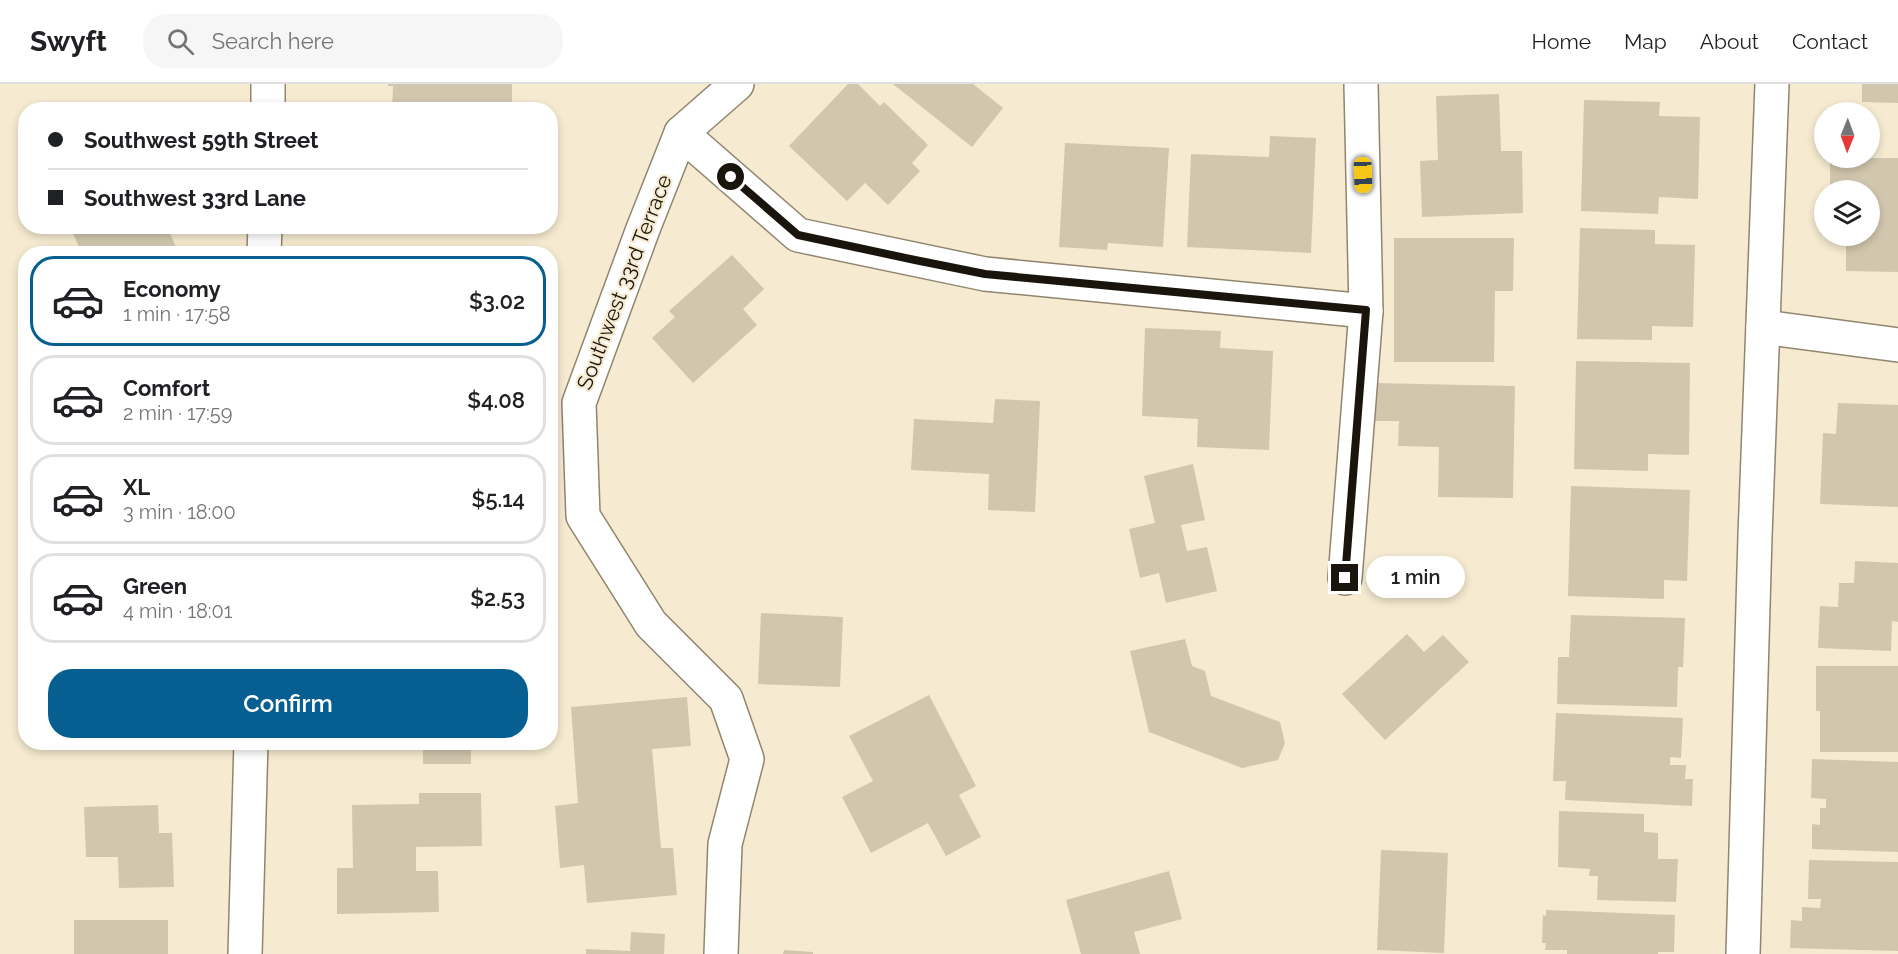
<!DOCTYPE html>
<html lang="en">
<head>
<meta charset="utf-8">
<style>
  :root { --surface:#fff; --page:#f6f6f6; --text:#202124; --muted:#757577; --line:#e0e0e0; --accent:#065f90 }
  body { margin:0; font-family:Raleway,sans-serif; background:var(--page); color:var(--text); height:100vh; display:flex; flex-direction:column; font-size:22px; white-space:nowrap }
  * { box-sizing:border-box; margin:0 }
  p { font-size:20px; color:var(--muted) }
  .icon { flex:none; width:33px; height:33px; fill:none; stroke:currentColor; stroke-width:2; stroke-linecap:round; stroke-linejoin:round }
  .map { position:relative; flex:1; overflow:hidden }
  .panel { position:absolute; left:18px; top:162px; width:540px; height:504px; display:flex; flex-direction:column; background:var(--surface); border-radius:24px; box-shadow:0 3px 9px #0003 }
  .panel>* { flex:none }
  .hud { position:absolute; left:18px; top:18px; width:540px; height:132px; border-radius:24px; box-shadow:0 3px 9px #0003; display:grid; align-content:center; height:132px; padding:0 30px; background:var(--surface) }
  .needle { width:39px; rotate:181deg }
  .fabs { position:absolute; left:1814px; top:18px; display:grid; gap:12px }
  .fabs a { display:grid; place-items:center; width:66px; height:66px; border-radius:50%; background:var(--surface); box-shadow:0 3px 9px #0003; font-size:30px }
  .end { position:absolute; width:27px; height:27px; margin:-14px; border:8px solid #19150c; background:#fff; box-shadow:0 0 0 3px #fff }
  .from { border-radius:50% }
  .bubble { position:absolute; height:42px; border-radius:21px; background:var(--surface); box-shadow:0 3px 9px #0003; font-size:20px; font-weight:600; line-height:42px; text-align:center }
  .car { position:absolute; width:18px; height:36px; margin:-18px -9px; border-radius:8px; box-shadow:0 0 4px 2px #0007; background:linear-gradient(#f5c518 24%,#345 0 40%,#f5c518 0 76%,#345 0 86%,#f5c518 0) }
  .hud b { display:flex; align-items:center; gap:21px; height:57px; font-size:22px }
  .hud b+b { border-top:2px solid var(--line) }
  .hud i { width:15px; height:15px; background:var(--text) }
  ul { padding:10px 0 0; list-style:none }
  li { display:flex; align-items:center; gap:18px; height:90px; margin:0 12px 9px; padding:0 18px; border:3px solid var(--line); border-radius:24px }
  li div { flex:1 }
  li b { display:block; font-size:22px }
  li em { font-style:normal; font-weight:600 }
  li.selected { border-color:var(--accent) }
  li>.icon { width:54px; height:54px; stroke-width:1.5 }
  .cta { display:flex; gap:12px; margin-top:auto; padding:12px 30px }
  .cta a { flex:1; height:69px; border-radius:24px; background:var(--accent); color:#fff; font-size:24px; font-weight:600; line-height:69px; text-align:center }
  header { display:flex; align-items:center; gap:36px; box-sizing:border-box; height:84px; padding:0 30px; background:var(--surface); border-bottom:2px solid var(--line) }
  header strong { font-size:28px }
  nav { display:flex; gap:33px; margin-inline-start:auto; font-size:21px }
  .search { width:420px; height:54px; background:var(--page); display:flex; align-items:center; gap:15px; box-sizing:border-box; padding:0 21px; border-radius:24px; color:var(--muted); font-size:22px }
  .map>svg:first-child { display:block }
  .building { fill:#d2c7ae }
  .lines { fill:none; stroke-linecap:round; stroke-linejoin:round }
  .minor-casing { stroke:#90856e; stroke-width:36 }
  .minor { stroke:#fff; stroke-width:33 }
  .route { stroke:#19150c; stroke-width:8 }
  .labels { text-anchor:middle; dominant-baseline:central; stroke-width:4.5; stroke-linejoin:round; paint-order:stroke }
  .street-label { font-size:21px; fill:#19150c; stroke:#f6ebd1 }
</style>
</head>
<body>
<header>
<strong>Swyft</strong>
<div class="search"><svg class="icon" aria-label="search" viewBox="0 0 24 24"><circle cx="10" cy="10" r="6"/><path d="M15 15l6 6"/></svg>Search here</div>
<nav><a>Home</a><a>Map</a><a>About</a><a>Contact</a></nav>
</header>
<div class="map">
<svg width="1898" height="870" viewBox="0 0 1898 870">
  <rect width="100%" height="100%" fill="#f6ebd1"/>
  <g class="building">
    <path d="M388,0H512V26H392L393,2H388Z"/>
    <path d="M848,0H858L880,22L884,18L928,61L912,79L920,87L888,121L865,99L847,117L789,62Z"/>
    <path d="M893,0H973L1003,24L972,63Z"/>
    <path d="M1862,0H1898V19L1862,18Z"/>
    <path d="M1499,10L1501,67H1522L1523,129L1422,133L1420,77L1438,76L1436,12Z"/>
    <path d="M1584,16L1660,18L1659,32L1700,33L1698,115L1659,113L1658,130L1581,127Z"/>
    <path d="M1270,52L1316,54L1311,169L1187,163L1191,70L1269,73Z"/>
    <path d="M1065,59L1169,64L1163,163L1108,159L1107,166L1059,163Z"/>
    <path d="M1830,74H1898V188L1846,187V154H1829V152H1869V106H1830Z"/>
    <path d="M70,142H167L179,170H82Z"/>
    <path d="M1580,144L1655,146V160L1695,161L1693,243L1652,242V256L1577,255Z"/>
    <path d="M1394,154H1514L1513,207H1495L1494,278H1394Z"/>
    <path d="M732,171L764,205L743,225L757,241L693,299L652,254L675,233L669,227Z"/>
    <path d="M1145,244L1221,247L1220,264L1273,267L1269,366L1197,363L1198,335L1142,332Z"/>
    <path d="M1576,277L1690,279L1689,371L1648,370V387L1574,385Z"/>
    <path d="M1374,299L1515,302L1513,414L1438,413L1439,363L1398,362L1399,337H1373Z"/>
    <path d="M995,315L1040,317L1035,428L988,426L989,390L911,386L914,335L993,339Z"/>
    <path d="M1838,319L1898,321V423L1820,420L1823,349L1836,350Z"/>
    <path d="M1193,380L1205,436L1181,441L1187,467L1207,463L1217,507L1166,519L1159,489L1140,494L1129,445L1155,439L1144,392Z"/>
    <path d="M1571,402L1690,406L1687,497L1664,496V515L1568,512Z"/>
    <path d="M1855,477L1898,479V538L1892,537L1891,567L1818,564L1820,522L1838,523L1839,499H1854Z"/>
    <rect x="22" y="512" width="4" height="33"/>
    <path d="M761,529L843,533L840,603L758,600Z"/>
    <path d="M1571,531L1685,534L1683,583H1678L1677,623L1557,620L1558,573H1569Z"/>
    <path d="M1407,550L1424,568L1443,551L1469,578L1385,656L1342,610Z"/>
    <path d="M1185,555L1192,582L1205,587L1211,612L1280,638L1285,659L1278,676L1242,684L1149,648L1130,567Z"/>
    <path d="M1816,582H1898V668H1820V627H1816Z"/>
    <path d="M929,611L976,702L959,711L981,753L946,772L928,739L871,769L842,713L873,697L849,652Z"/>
    <path d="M687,613L691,662L652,665L661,764H673L677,811L587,819L584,781L560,784L555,722L578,719L571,623Z"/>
    <path d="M1556,629L1683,634L1681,674L1670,673V681H1686L1685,695H1693L1692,722L1565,716L1566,697H1553Z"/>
    <rect x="423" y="658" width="48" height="22"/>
    <path d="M1812,675L1898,678V768L1812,765V740L1820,741V724H1826V715L1811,714Z"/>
    <path d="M419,709H481L482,762L416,763V787H438L439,828L337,830V784H353L352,721L419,720Z"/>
    <path d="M158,721L159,749H172L174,803L119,804L118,773H86L84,723Z"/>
    <path d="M1559,727L1644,730V748L1658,749V775H1678L1676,818L1597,816L1598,792H1589L1590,785L1558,783Z"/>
    <path d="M1381,766L1448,769L1444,869L1377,866Z"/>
    <path d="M1809,776L1898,778V867L1790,864L1791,836L1802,837V823L1820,824L1821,815H1808Z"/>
    <path d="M1169,787L1182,835L1134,848L1140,870H1081L1066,816Z"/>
    <path d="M1546,826L1675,831L1674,868H1658V870H1567V866H1545L1546,859H1542L1543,831L1546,832Z"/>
    <rect x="74" y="836" width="94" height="34"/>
    <path d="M631,848L665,850L664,870H586V865L630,867Z"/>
    <path d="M784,866L813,868V870H783Z"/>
  </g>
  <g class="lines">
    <g class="minor-casing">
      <g id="minor">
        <path d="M268,26V0"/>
        <path d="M681,49L798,151L985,190L1366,227"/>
        <path d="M264,170L265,142"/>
        <path d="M1763,243L1898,261"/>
        <path d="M1345,494L1366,227L1361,0"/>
        <path d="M245,870L251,658"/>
        <path d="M721,870L725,760L747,675L726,615L651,540L583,432L579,319L643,145L681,49L737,0"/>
        <path d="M1743,870L1755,452L1772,0"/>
      </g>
    </g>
    <use href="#minor" class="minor"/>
  </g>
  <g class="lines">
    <path class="route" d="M731,93L798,151L915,176L985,190L1366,226L1345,494"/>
  </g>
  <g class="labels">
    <g class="street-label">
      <text transform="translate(624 198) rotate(-69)">Southwest 33rd Terrace</text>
    </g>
  </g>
</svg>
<div class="fabs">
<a><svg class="needle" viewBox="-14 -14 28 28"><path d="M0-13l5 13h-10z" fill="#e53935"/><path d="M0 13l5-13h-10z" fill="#757577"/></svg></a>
<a><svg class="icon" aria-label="layers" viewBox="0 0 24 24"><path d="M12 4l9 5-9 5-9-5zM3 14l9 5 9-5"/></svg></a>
</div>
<i class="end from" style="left:731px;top:93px"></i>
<i class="end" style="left:1345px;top:494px"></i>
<div class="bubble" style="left:1366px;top:472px;width:99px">1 min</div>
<i class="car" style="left:1363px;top:91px;rotate:178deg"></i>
<div class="hud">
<b><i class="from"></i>Southwest 59th Street</b>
<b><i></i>Southwest 33rd Lane</b>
</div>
<section class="panel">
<ul>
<li class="selected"><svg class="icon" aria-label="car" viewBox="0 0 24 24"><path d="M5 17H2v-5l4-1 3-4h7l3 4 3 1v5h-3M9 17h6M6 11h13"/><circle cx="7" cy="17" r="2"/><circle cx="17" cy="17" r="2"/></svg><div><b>Economy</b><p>1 min · 17:58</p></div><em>$3.02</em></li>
<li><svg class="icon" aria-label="car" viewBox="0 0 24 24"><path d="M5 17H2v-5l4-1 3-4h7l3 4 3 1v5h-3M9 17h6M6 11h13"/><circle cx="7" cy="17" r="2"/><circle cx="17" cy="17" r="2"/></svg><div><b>Comfort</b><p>2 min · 17:59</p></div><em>$4.08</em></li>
<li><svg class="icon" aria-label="car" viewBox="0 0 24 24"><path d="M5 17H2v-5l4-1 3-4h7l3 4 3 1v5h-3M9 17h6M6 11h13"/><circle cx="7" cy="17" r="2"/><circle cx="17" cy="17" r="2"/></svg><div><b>XL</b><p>3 min · 18:00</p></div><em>$5.14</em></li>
<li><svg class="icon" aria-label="car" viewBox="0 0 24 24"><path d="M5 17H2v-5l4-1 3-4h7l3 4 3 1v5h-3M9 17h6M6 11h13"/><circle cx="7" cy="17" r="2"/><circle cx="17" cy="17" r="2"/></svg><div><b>Green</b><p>4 min · 18:01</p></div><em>$2.53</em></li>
</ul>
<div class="cta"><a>Confirm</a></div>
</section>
</div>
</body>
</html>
